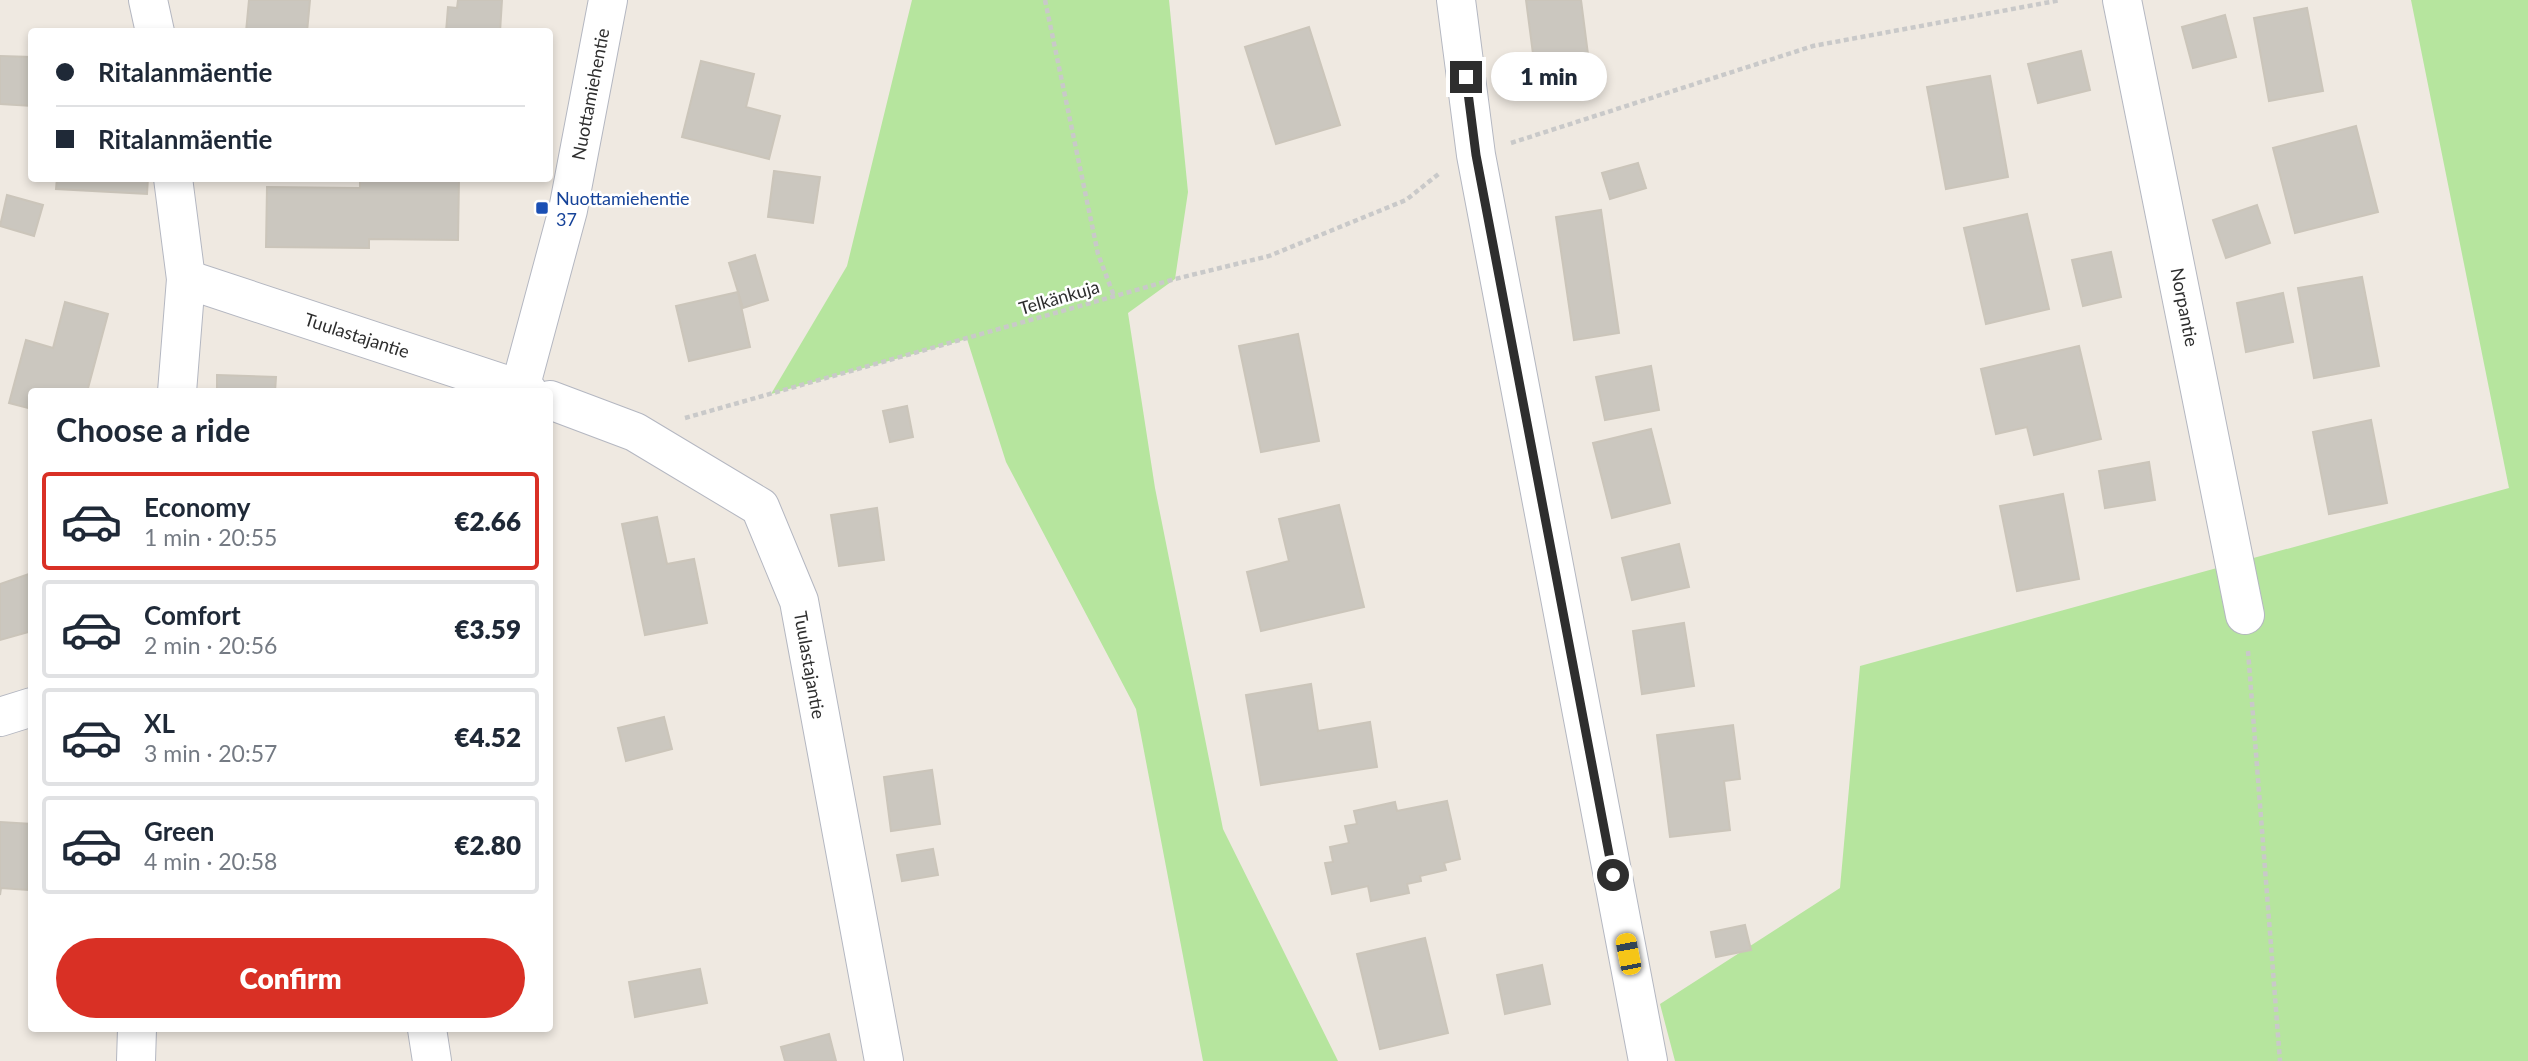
<!DOCTYPE html>
<html lang="en">
<head>
<meta charset="utf-8">
<style>
  :root { --surface:#fff; --page:#f6f6f7; --text:#1f2937; --muted:#747a83; --line:#e0e1e3; --accent:#d93025 }
  body { margin:0; font-family:Lato,sans-serif; background:var(--page); color:var(--text); height:100vh; display:flex; flex-direction:column; font-size:26px; white-space:nowrap }
  * { box-sizing:border-box; margin:0 }
  p { font-size:23px; color:var(--muted) }
  .icon { flex:none; width:38px; height:38px; fill:none; stroke:currentColor; stroke-width:2; stroke-linecap:round; stroke-linejoin:round }
  .map { position:relative; flex:1; overflow:hidden }
  .sheet { position:absolute; left:28px; top:388px; width:525px; height:644px; display:flex; flex-direction:column; background:var(--surface); border-radius:7px; box-shadow:0 4px 10px #0003 }
  .sheet>* { flex:none }
  .banner { position:absolute; left:28px; top:28px; width:525px; height:154px; border-radius:7px; box-shadow:0 4px 10px #0003; display:grid; align-content:center; height:154px; padding:0 28px; background:var(--surface) }
  .end { position:absolute; width:32px; height:32px; margin:-16px; border:9px solid #2e2e2e; background:#fff; box-shadow:0 0 0 4px #fff }
  .from { border-radius:50% }
  .bubble { position:absolute; height:49px; border-radius:24px; background:var(--surface); box-shadow:0 4px 10px #0003; font-size:23px; font-weight:800; line-height:49px; text-align:center }
  .car { position:absolute; width:21px; height:42px; margin:-21px -10px; border-radius:9px; box-shadow:0 0 5px 2px #0007; background:linear-gradient(#f5c518 24%,#345 0 40%,#f5c518 0 76%,#345 0 86%,#f5c518 0) }
  .banner b { display:flex; align-items:center; gap:24px; height:66px; font-size:26px }
  .banner b+b { border-top:2px solid var(--line) }
  .banner i { width:18px; height:18px; background:var(--text) }
  ul { padding:0; list-style:none }
  li { display:flex; align-items:center; gap:21px; height:98px; margin:0 14px 10px; padding:0 14px; border:4px solid var(--line); border-radius:7px }
  li div { flex:1 }
  li b { display:block; font-size:26px }
  li em { font-style:normal; font-weight:800 }
  li.current { border-color:var(--accent) }
  li>.icon { width:63px; height:63px; stroke-width:1.5 }
  h2 { padding:0 28px; font-size:32px; line-height:84px }
  .cta { display:flex; gap:14px; margin-top:auto; padding:14px 28px }
  .cta a { flex:1; height:80px; border-radius:42px; background:var(--accent); color:#fff; font-size:28px; font-weight:800; line-height:80px; text-align:center }
  .map>svg:first-child { display:block }
  .green { fill:#b6e59e }
  .building { fill:#cbc7bf; stroke:#cbc5ba; stroke-width:2 }
  .lines { fill:none; stroke-linecap:round; stroke-linejoin:round }
  .minor-casing { stroke:#b4b7c1; stroke-width:40 }
  .path { stroke:#c9c9c9; stroke-width:4.5; stroke-dasharray:5 3.5; stroke-linecap:butt }
  .minor { stroke:#fff; stroke-width:38 }
  .route { stroke:#2e2e2e; stroke-width:9 }
  .transit-dot { fill:#1a4fb4; stroke:#fff; stroke-width:2.5 }
  .labels { text-anchor:middle; dominant-baseline:central; stroke-width:5; stroke-linejoin:round; paint-order:stroke }
  .street-label { font-size:18px; fill:#2e2e2e; stroke:#fff }
  .transit-label { font-size:18px; fill:#164399; stroke:#fff; text-anchor:start }
</style>
</head>
<body>
<div class="map">
<svg width="2528" height="1061" viewBox="0 0 2528 1061">
  <rect width="100%" height="100%" fill="#efe9e1"/>
  <g class="green">
    <path d="M912,0H1169L1188,192L1175,279L1128,313L1155,488L1223,829L1338,1061H1203L1136,709L1006,462L967,339L771,394L847,266Z"/>
    <path d="M2411,0H2528V1061H1675L1660,1004L1840,888L1860,666L2509,488Z"/>
  </g>
  <g class="building">
    <path d="M249,0H310L307,32H246Z"/>
    <path d="M458,0H502L500,32H446L448,7L457,8Z"/>
    <path d="M1526,0H1581L1590,70L1536,77Z"/>
    <path d="M2307,8L2323,91L2269,101L2254,18Z"/>
    <path d="M2225,15L2236,57L2193,68L2182,27Z"/>
    <path d="M1309,27L1340,125L1276,144L1245,47Z"/>
    <path d="M2081,51L2090,90L2038,103L2028,64Z"/>
    <path d="M0,56L32,57V106L0,104Z"/>
    <path d="M701,61L754,74L746,107L780,116L769,159L682,137Z"/>
    <path d="M1990,76L2008,177L1946,189L1927,87Z"/>
    <path d="M2356,126L2378,212L2295,233L2273,148Z"/>
    <path d="M1638,163L1646,188L1610,199L1602,173Z"/>
    <path d="M774,171L820,177L813,223L768,217Z"/>
    <path d="M57,178H148L147,194L56,189Z"/>
    <path d="M360,178H459L458,240L369,239V248L266,247L267,187L360,188Z"/>
    <path d="M7,195L43,205L34,236L0,226Z"/>
    <path d="M2257,205L2270,243L2226,258L2213,220Z"/>
    <path d="M1601,210L1619,333L1574,340L1556,217Z"/>
    <path d="M2027,214L2049,309L1986,324L1964,228Z"/>
    <path d="M2111,252L2121,297L2083,306L2072,260Z"/>
    <path d="M755,255L768,300L743,308L729,263Z"/>
    <path d="M2362,277L2379,366L2314,378L2298,288Z"/>
    <path d="M738,292L750,347L689,361L676,306Z"/>
    <path d="M2283,293L2293,342L2246,352L2237,303Z"/>
    <path d="M65,302L108,314L87,392H32V409L9,403L26,340L53,348Z"/>
    <path d="M1298,334L1319,441L1261,452L1239,346Z"/>
    <path d="M2079,346L2101,439L2034,455L2027,427L1996,434L1981,369Z"/>
    <path d="M1651,366L1659,410L1605,420L1596,377Z"/>
    <path d="M217,375L276,377L275,392H217Z"/>
    <path d="M907,406L913,437L890,442L883,411Z"/>
    <path d="M2371,420L2387,503L2329,514L2313,432Z"/>
    <path d="M1651,429L1670,503L1612,518L1593,443Z"/>
    <path d="M2149,462L2155,500L2105,508L2099,471Z"/>
    <path d="M2063,494L2079,579L2017,591L2000,506Z"/>
    <path d="M1339,505L1364,607L1261,631L1247,572L1289,561L1279,519Z"/>
    <path d="M877,508L884,560L839,566L831,515Z"/>
    <path d="M657,517L667,564L694,559L707,623L645,635L622,524Z"/>
    <path d="M1679,544L1689,587L1632,600L1622,558Z"/>
    <path d="M32,573V631L0,640V584Z"/>
    <path d="M1684,623L1694,686L1642,694L1633,631Z"/>
    <path d="M1311,684L1318,731L1370,722L1377,767L1261,785L1246,695Z"/>
    <path d="M664,717L672,749L626,761L618,728Z"/>
    <path d="M1733,725L1740,779L1724,781L1730,830L1670,837L1657,735Z"/>
    <path d="M932,770L940,824L891,831L884,777Z"/>
    <path d="M1447,801L1460,859L1444,863L1446,870L1420,876L1421,881L1407,884L1409,893L1371,901L1368,886L1332,894L1325,863L1333,862L1330,847L1349,843L1345,826L1357,824L1354,811L1395,802L1397,811Z"/>
    <path d="M0,822L32,824L28,890L1,888L0,895Z"/>
    <path d="M933,849L938,875L902,881L897,855Z"/>
    <path d="M1745,925L1751,950L1716,957L1711,932Z"/>
    <path d="M1425,938L1448,1033L1380,1049L1357,954Z"/>
    <path d="M1542,965L1550,1004L1505,1014L1497,975Z"/>
    <path d="M700,969L707,1003L635,1017L629,982Z"/>
    <path d="M829,1034L836,1061H785L781,1047Z"/>
  </g>
  <g class="lines">
    <g class="minor-casing">
      <g id="minor">
        <path d="M148,0L155,32"/>
        <path d="M1456,0L1476,155L1648,1061"/>
        <path d="M2122,0L2245,615"/>
        <path d="M173,178L186,279L177,392"/>
        <path d="M186,279L528,392"/>
        <path d="M519,392L568,210L608,0"/>
        <path d="M550,400L635,432L760,507L799,601L884,1061"/>
        <path d="M0,717L32,707"/>
        <path d="M427,1029L432,1061"/>
        <path d="M136,1061L137,1029"/>
      </g>
    </g>
    <g class="path">
      <path d="M1045,0L1098,254L1114,296"/>
      <path d="M1511,143L1813,46L2061,0"/>
      <path d="M685,418L1175,279L1269,256L1406,200L1441,172"/>
      <path d="M2248,651L2280,1061"/>
    </g>
    <use href="#minor" class="minor"/>
  </g>
  <g class="lines">
    <path class="route" d="M1466,77L1476,155L1613,875"/>
  </g>
  <rect class="transit-dot" x="535" y="201" width="14" height="14" rx="3.5"/>
  <g class="labels">
    <g class="street-label">
      <text transform="translate(590 94) rotate(-79)">Nuottamiehentie</text>
      <text transform="translate(1059 297) rotate(-16)">Telkänkuja</text>
      <text transform="translate(2185 307) rotate(79)">Norpantie</text>
      <text transform="translate(357 335) rotate(18)">Tuulastajantie</text>
      <text transform="translate(810 665) rotate(80)">Tuulastajantie</text>
    </g>
    <g class="transit-label">
      <text x="556" y="198">Nuottamiehentie<tspan x="556" dy="21">37</tspan></text>
    </g>
  </g>
</svg>
<i class="end from" style="left:1613px;top:875px"></i>
<i class="end" style="left:1466px;top:77px"></i>
<div class="bubble" style="left:1491px;top:52px;width:116px">1 min</div>
<i class="car" style="left:1628px;top:954px;rotate:349deg"></i>
<div class="banner">
<b><i class="from"></i>Ritalanmäentie</b>
<b><i></i>Ritalanmäentie</b>
</div>
<section class="sheet">
<h2>Choose a ride</h2>
<ul>
<li class="current"><svg class="icon" aria-label="car" viewBox="0 0 24 24"><path d="M5 17H2v-5l4-1 3-4h7l3 4 3 1v5h-3M9 17h6M6 11h13"/><circle cx="7" cy="17" r="2"/><circle cx="17" cy="17" r="2"/></svg><div><b>Economy</b><p>1 min · 20:55</p></div><em>€2.66</em></li>
<li><svg class="icon" aria-label="car" viewBox="0 0 24 24"><path d="M5 17H2v-5l4-1 3-4h7l3 4 3 1v5h-3M9 17h6M6 11h13"/><circle cx="7" cy="17" r="2"/><circle cx="17" cy="17" r="2"/></svg><div><b>Comfort</b><p>2 min · 20:56</p></div><em>€3.59</em></li>
<li><svg class="icon" aria-label="car" viewBox="0 0 24 24"><path d="M5 17H2v-5l4-1 3-4h7l3 4 3 1v5h-3M9 17h6M6 11h13"/><circle cx="7" cy="17" r="2"/><circle cx="17" cy="17" r="2"/></svg><div><b>XL</b><p>3 min · 20:57</p></div><em>€4.52</em></li>
<li><svg class="icon" aria-label="car" viewBox="0 0 24 24"><path d="M5 17H2v-5l4-1 3-4h7l3 4 3 1v5h-3M9 17h6M6 11h13"/><circle cx="7" cy="17" r="2"/><circle cx="17" cy="17" r="2"/></svg><div><b>Green</b><p>4 min · 20:58</p></div><em>€2.80</em></li>
</ul>
<div class="cta"><a>Confirm</a></div>
</section>
</div>
</body>
</html>
